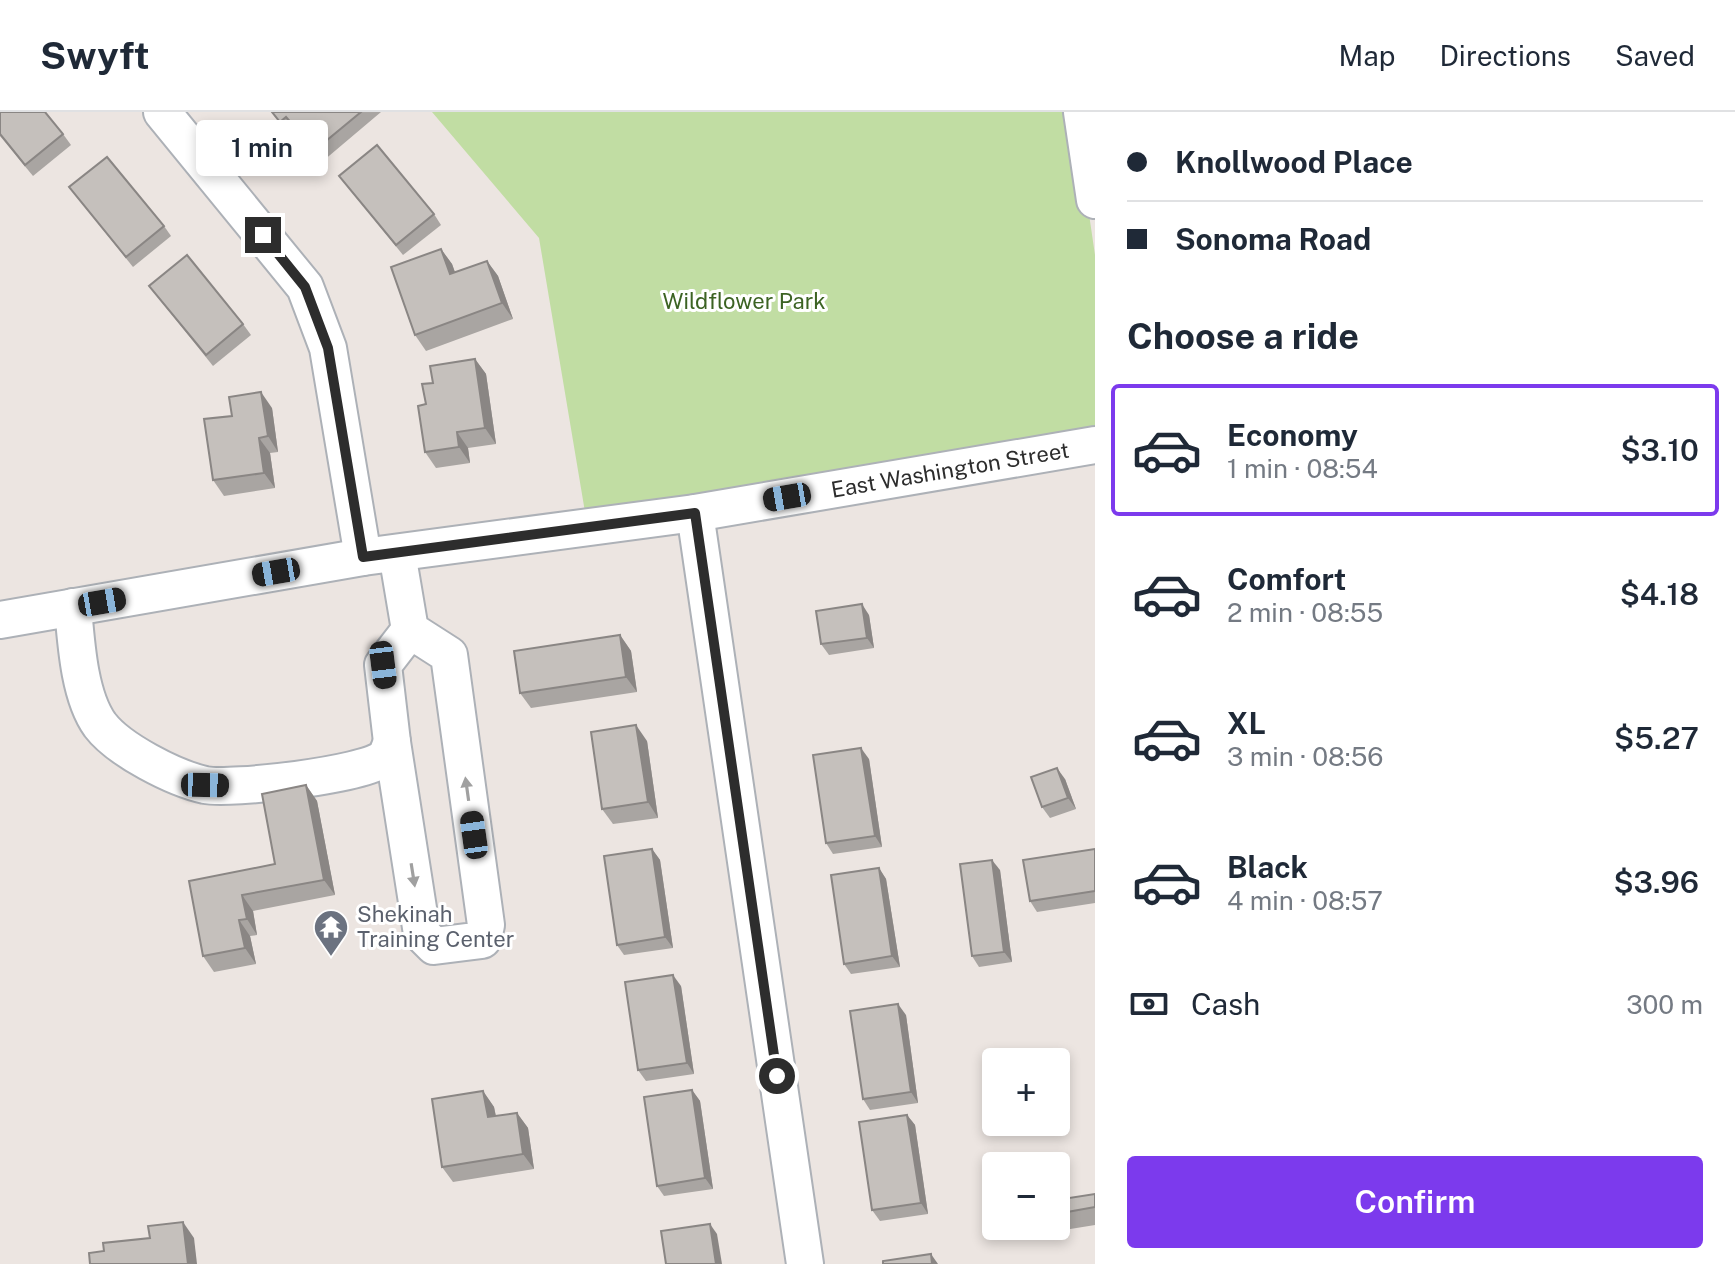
<!DOCTYPE html>
<html lang="en">
<head>
<meta charset="utf-8">
<style>
  :root { --surface:#fff; --page:#f2f2f3; --text:#1f2937; --muted:#747a83; --line:#e0e1e3; --accent:#7c3aed }
  body { margin:0; font-family:"Public Sans",sans-serif; background:var(--page); color:var(--text); height:100vh; display:flex; flex-direction:column; font-size:30px; white-space:nowrap }
  * { box-sizing:border-box; margin:0 }
  p { font-size:26px; color:var(--muted) }
  .icon { flex:none; width:44px; height:44px; fill:none; stroke:currentColor; stroke-width:2; stroke-linecap:round; stroke-linejoin:round }
  .map { position:relative; flex:1; overflow:hidden }
  .sheet { display:flex; flex-direction:column; background:var(--surface); width:640px }
  .sheet>* { flex:none }
  .banner { display:grid; align-content:center; height:176px; padding:0 32px; background:var(--surface) }
  .buttons { position:absolute; left:982px; top:936px; display:grid; gap:16px }
  .buttons a { display:grid; place-items:center; width:88px; height:88px; border-radius:8px; background:var(--surface); box-shadow:0 4px 12px #0003; font-size:40px }
  .end { position:absolute; width:36px; height:36px; margin:-18px; border:10px solid #2d2d2d; background:#fff; box-shadow:0 0 0 4px #fff }
  .from { border-radius:50% }
  .bubble { position:absolute; height:56px; border-radius:8px; background:var(--surface); box-shadow:0 4px 12px #0003; font-size:26px; font-weight:600; line-height:56px; text-align:center }
  .car { position:absolute; width:24px; height:48px; margin:-24px -12px; border-radius:10px; box-shadow:0 0 6px 2px #0007; background:linear-gradient(#222 24%,#8ab4d8 0 40%,#222 0 76%,#8ab4d8 0 86%,#222 0) }
  .banner b { display:flex; align-items:center; gap:28px; height:76px; font-size:30px }
  .banner b+b { border-top:2px solid var(--line) }
  .banner i { width:20px; height:20px; background:var(--text) }
  ul { padding:0; list-style:none }
  li { display:flex; align-items:center; gap:24px; height:132px; margin:0 16px 12px; padding:0 16px; border:4px solid transparent; border-radius:8px }
  li div { flex:1 }
  li b { display:block; font-size:30px }
  li em { font-style:normal; font-weight:600 }
  li.selected { border-color:var(--accent) }
  li>.icon { width:72px; height:72px; stroke-width:1.5 }
  h2 { padding:0 32px; font-size:36px; line-height:96px }
  .pay { display:flex; align-items:center; gap:20px; height:88px; padding:0 32px; font-size:30px }
  .pay p { margin-inline-start:auto }
  .cta { display:flex; gap:16px; margin-top:auto; padding:16px 32px }
  .cta a { flex:1; height:92px; border-radius:8px; background:var(--accent); color:#fff; font-size:32px; font-weight:600; line-height:92px; text-align:center }
  header { display:flex; align-items:center; gap:48px; box-sizing:border-box; height:112px; padding:0 40px; background:var(--surface); border-bottom:2px solid var(--line) }
  header strong { font-size:38px }
  nav { display:flex; gap:44px; margin-inline-start:auto; font-size:28px }
  main { display:flex; flex:1; min-height:0 }
  .map>svg:first-child { display:block }
  .park { fill:#c1dda3 }
  .lines { fill:none; stroke-linecap:round; stroke-linejoin:round }
  .minor-casing { stroke:#adb1b7; stroke-width:40 }
  .minor { stroke:#fff; stroke-width:36 }
  .wall { fill:#a9a5a2 }
  .shaded-wall { fill:#8a8684 }
  .building { fill:#c5c0bc; stroke:#8a8684; stroke-width:2 }
  .oneway { fill:#a0a0a0 }
  .route { stroke:#2d2d2d; stroke-width:10 }
  .labels { text-anchor:middle; dominant-baseline:central; stroke-width:6; stroke-linejoin:round; paint-order:stroke }
  .park-label { font-size:22px; fill:#3c6323; stroke:#fff }
  .street-label { font-size:22px; fill:#2d2d2d; stroke:#fff }
  .worship-label { font-size:22px; fill:#5b616d; stroke:#fff; text-anchor:start }
</style>
</head>
<body>
<header>
<strong>Swyft</strong>
<nav><a>Map</a><a>Directions</a><a>Saved</a></nav>
</header>
<main>
<div class="map">
<svg width="1095" height="1152" viewBox="0 0 1095 1152">
  <rect width="100%" height="100%" fill="#ece5e1"/>
  <path class="park" d="M432,0H1074L1095,143V326L586,406L539,126Z"/>
  <g class="lines">
    <g class="minor-casing">
      <g id="minor">
        <path d="M162,0L305,175L328,236L363,445"/>
        <path d="M1082,0L1095,88"/>
        <path d="M695,401L805,1152"/>
        <path d="M397,441L410,518L383,553L392,630L422,822L434,834L482,828L486,813L449,543L410,518"/>
        <path d="M73,495C76,530 79,584 100,613C119,638 174,666 205,673C230,678 365,663 384,646C387,643 390,635 392,630"/>
        <path id="s1" d="M0,508L363,445L695,401L1095,333"/>
      </g>
    </g>
    <use href="#minor" class="minor"/>
  </g>
  <g class="wall">
    <path d="M0,0L63,22L71,33L33,64L0,24Z"/>
    <path d="M271,0H381L323,49L294,15L288,20Z"/>
    <path d="M339,64L434,102L441,113L403,143Z"/>
    <path d="M69,75L164,114L171,124L133,155Z"/>
    <path d="M441,137L452,152L455,160L487,149L498,164L513,207L426,239L415,223Z"/>
    <path d="M149,174L243,212L251,223L213,254Z"/>
    <path d="M475,247L486,262L496,332L468,336L470,351L436,356L425,340L426,292L433,271Z"/>
    <path d="M272,296L278,340L270,341L275,376L224,384L213,368L232,304Z"/>
    <path d="M869,503L874,536L829,543L821,532Z"/>
    <path d="M620,523L631,539L637,580L531,596L520,581Z"/>
    <path d="M647,629L658,706L613,712L602,697Z"/>
    <path d="M869,647L882,735L833,742L826,731Z"/>
    <path d="M1065,667L1076,697L1050,706L1042,695Z"/>
    <path d="M306,673L317,689L335,783L253,799L257,823L250,824L256,852L214,860L203,844L189,769L275,752Z"/>
    <path d="M652,737L660,748L673,836L624,843L617,833Z"/>
    <path d="M1095,737V791L1037,800L1030,789Z"/>
    <path d="M879,756L886,767L900,855L851,862L844,852Z"/>
    <path d="M1000,758L1012,850L979,855L972,844Z"/>
    <path d="M681,874L694,962L646,969L638,958Z"/>
    <path d="M906,903L918,991L870,998L863,987Z"/>
    <path d="M692,978L700,989L713,1077L664,1084L657,1074Z"/>
    <path d="M483,979L494,995L496,1004L517,1001L528,1016L534,1057L453,1070L442,1055Z"/>
    <path d="M907,1003L915,1013L928,1102L880,1109L872,1098Z"/>
    <path d="M1095,1082V1113L1058,1119L1054,1114H1056V1088Z"/>
  </g>
  <g class="shaded-wall">
    <path d="M441,137L452,152L461,178L450,162Z"/>
    <path d="M487,149L498,164L513,207L502,191Z"/>
    <path d="M475,247L486,262L496,332L485,316Z"/>
    <path d="M261,280L272,296L278,340L268,324Z"/>
    <path d="M457,320L468,336L470,351L459,335Z"/>
    <path d="M259,326L270,341L275,376L264,361Z"/>
    <path d="M862,492L869,503L874,536L867,526Z"/>
    <path d="M620,523L631,539L637,580L626,565Z"/>
    <path d="M636,613L647,629L658,706L648,690Z"/>
    <path d="M861,636L869,647L882,735L875,724Z"/>
    <path d="M1057,656L1065,667L1076,697L1068,686Z"/>
    <path d="M306,673L317,689L335,783L324,768Z"/>
    <path d="M652,737L660,748L673,836L665,825Z"/>
    <path d="M992,748L1000,758L1012,850L1004,840Z"/>
    <path d="M879,756L886,767L900,855L892,844Z"/>
    <path d="M242,783L253,799L257,823L247,807Z"/>
    <path d="M239,808L250,824L256,852L245,836Z"/>
    <path d="M673,863L681,874L694,962L687,951Z"/>
    <path d="M898,892L906,903L918,991L911,980Z"/>
    <path d="M692,978L700,989L713,1077L705,1066Z"/>
    <path d="M483,979L494,995L499,1021L488,1005Z"/>
    <path d="M517,1001L528,1016L534,1057L523,1042Z"/>
    <path d="M907,1003L915,1013L928,1102L921,1091Z"/>
    <path d="M183,1110L194,1126L197,1152H188Z"/>
    <path d="M710,1112L717,1122L722,1152H716Z"/>
    <path d="M931,1142L938,1152H932Z"/>
  </g>
  <g class="building">
    <path d="M0,0H45L63,22L25,53L0,22Z"/>
    <path d="M272,0H361L315,38L286,5L280,10Z"/>
    <path d="M377,33L434,102L396,133L339,64Z"/>
    <path d="M107,45L164,114L126,145L69,75Z"/>
    <path d="M441,137L450,162L487,149L502,191L415,223L391,155Z"/>
    <path d="M187,143L243,212L206,243L149,174Z"/>
    <path d="M475,247L485,316L457,320L459,335L425,340L418,294L426,292L422,272L433,271L430,254Z"/>
    <path d="M261,280L268,324L259,326L264,361L213,368L204,307L232,304L229,285Z"/>
    <path d="M862,492L867,526L821,532L816,499Z"/>
    <path d="M620,523L626,565L520,581L514,539Z"/>
    <path d="M636,613L648,690L602,697L591,620Z"/>
    <path d="M861,636L875,724L826,731L813,643Z"/>
    <path d="M1057,656L1068,686L1042,695L1031,665Z"/>
    <path d="M306,673L324,768L242,783L247,807L239,808L245,836L203,844L189,769L275,752L262,682Z"/>
    <path d="M652,737L665,825L617,833L604,744Z"/>
    <path d="M1095,737V779L1030,789L1023,748Z"/>
    <path d="M992,748L1004,840L972,844L960,752Z"/>
    <path d="M879,756L892,844L844,852L831,763Z"/>
    <path d="M673,863L687,951L638,958L625,870Z"/>
    <path d="M898,892L911,980L863,987L850,899Z"/>
    <path d="M692,978L705,1066L657,1074L644,985Z"/>
    <path d="M483,979L488,1005L517,1001L523,1042L442,1055L432,987Z"/>
    <path d="M907,1003L921,1091L872,1098L859,1010Z"/>
    <path d="M1095,1082V1095L1056,1102V1088Z"/>
    <path d="M183,1110L188,1152H90L89,1141L104,1139L103,1131L150,1126L148,1114Z"/>
    <path d="M710,1112L716,1152H666L661,1119Z"/>
    <path d="M931,1142L932,1152H883V1149Z"/>
  </g>
  <defs><path id="oneway-solid" d="M-6-.8H1V-3.2L6.5 0L1 3.2V.8H-6Z" transform="scale(2)"/></defs>
  <g class="oneway">
    <use href="#oneway-solid" transform="translate(467 677) rotate(-98)"/>
    <use href="#oneway-solid" transform="translate(413 763) rotate(81)"/>
  </g>
  <g class="lines">
    <path class="route" d="M263,123L305,175L328,236L363,445L695,401L777,964"/>
  </g>
  <defs>
    <g id="temple-pin" transform="scale(1.8)"><path d="M0 17L-7.5 6A9.5 9.5 0 1 1 7.5 6Z" fill="#6b7280" stroke="#fff"/><path d="M0-6L5-2H3V0L6.5 2.5H4V6H1.5V3h-3V6H-4V2.5H-6.5L-3 0V-2H-5Z" fill="#fff"/></g>
  </defs>
  <g fill-rule="evenodd">
    <use href="#temple-pin" x="331" y="815"/>
  </g>
  <g class="labels">
    <g class="park-label">
      <text x="744" y="189">Wildflower Park</text>
    </g>
    <g class="street-label">
      <text stroke="none"><textPath href="#s1" startOffset="962">East Washington Street</textPath></text>
    </g>
    <g class="worship-label">
      <text x="357" y="802">Shekinah<tspan x="357" dy="25">Training Center</tspan></text>
    </g>
  </g>
</svg>
<div class="buttons">
<a>+</a>
<a>−</a>
</div>
<i class="end from" style="left:777px;top:964px"></i>
<i class="end" style="left:263px;top:123px"></i>
<div class="bubble" style="left:196px;top:8px;width:132px">1 min</div>
<i class="car" style="left:787px;top:385px;rotate:260deg"></i>
<i class="car" style="left:276px;top:460px;rotate:260deg"></i>
<i class="car" style="left:102px;top:490px;rotate:80deg"></i>
<i class="car" style="left:383px;top:553px;rotate:173deg"></i>
<i class="car" style="left:205px;top:673px;rotate:91deg"></i>
<i class="car" style="left:474px;top:723px;rotate:352deg"></i>
</div>
<section class="sheet">
<div class="banner">
<b><i class="from"></i>Knollwood Place</b>
<b><i></i>Sonoma Road</b>
</div>
<h2>Choose a ride</h2>
<ul>
<li class="selected"><svg class="icon" aria-label="car" viewBox="0 0 24 24"><path d="M5 17H2v-5l4-1 3-4h7l3 4 3 1v5h-3M9 17h6M6 11h13"/><circle cx="7" cy="17" r="2"/><circle cx="17" cy="17" r="2"/></svg><div><b>Economy</b><p>1 min · 08:54</p></div><em>$3.10</em></li>
<li><svg class="icon" aria-label="car" viewBox="0 0 24 24"><path d="M5 17H2v-5l4-1 3-4h7l3 4 3 1v5h-3M9 17h6M6 11h13"/><circle cx="7" cy="17" r="2"/><circle cx="17" cy="17" r="2"/></svg><div><b>Comfort</b><p>2 min · 08:55</p></div><em>$4.18</em></li>
<li><svg class="icon" aria-label="car" viewBox="0 0 24 24"><path d="M5 17H2v-5l4-1 3-4h7l3 4 3 1v5h-3M9 17h6M6 11h13"/><circle cx="7" cy="17" r="2"/><circle cx="17" cy="17" r="2"/></svg><div><b>XL</b><p>3 min · 08:56</p></div><em>$5.27</em></li>
<li><svg class="icon" aria-label="car" viewBox="0 0 24 24"><path d="M5 17H2v-5l4-1 3-4h7l3 4 3 1v5h-3M9 17h6M6 11h13"/><circle cx="7" cy="17" r="2"/><circle cx="17" cy="17" r="2"/></svg><div><b>Black</b><p>4 min · 08:57</p></div><em>$3.96</em></li>
</ul>
<div class="pay"><svg class="icon" aria-label="cash" viewBox="0 0 24 24"><path d="M3 7h18v10H3z"/><circle cx="12" cy="12" r="2"/></svg>Cash<p>300 m</p></div>
<div class="cta"><a>Confirm</a></div>
</section>
</main>
</body>
</html>
